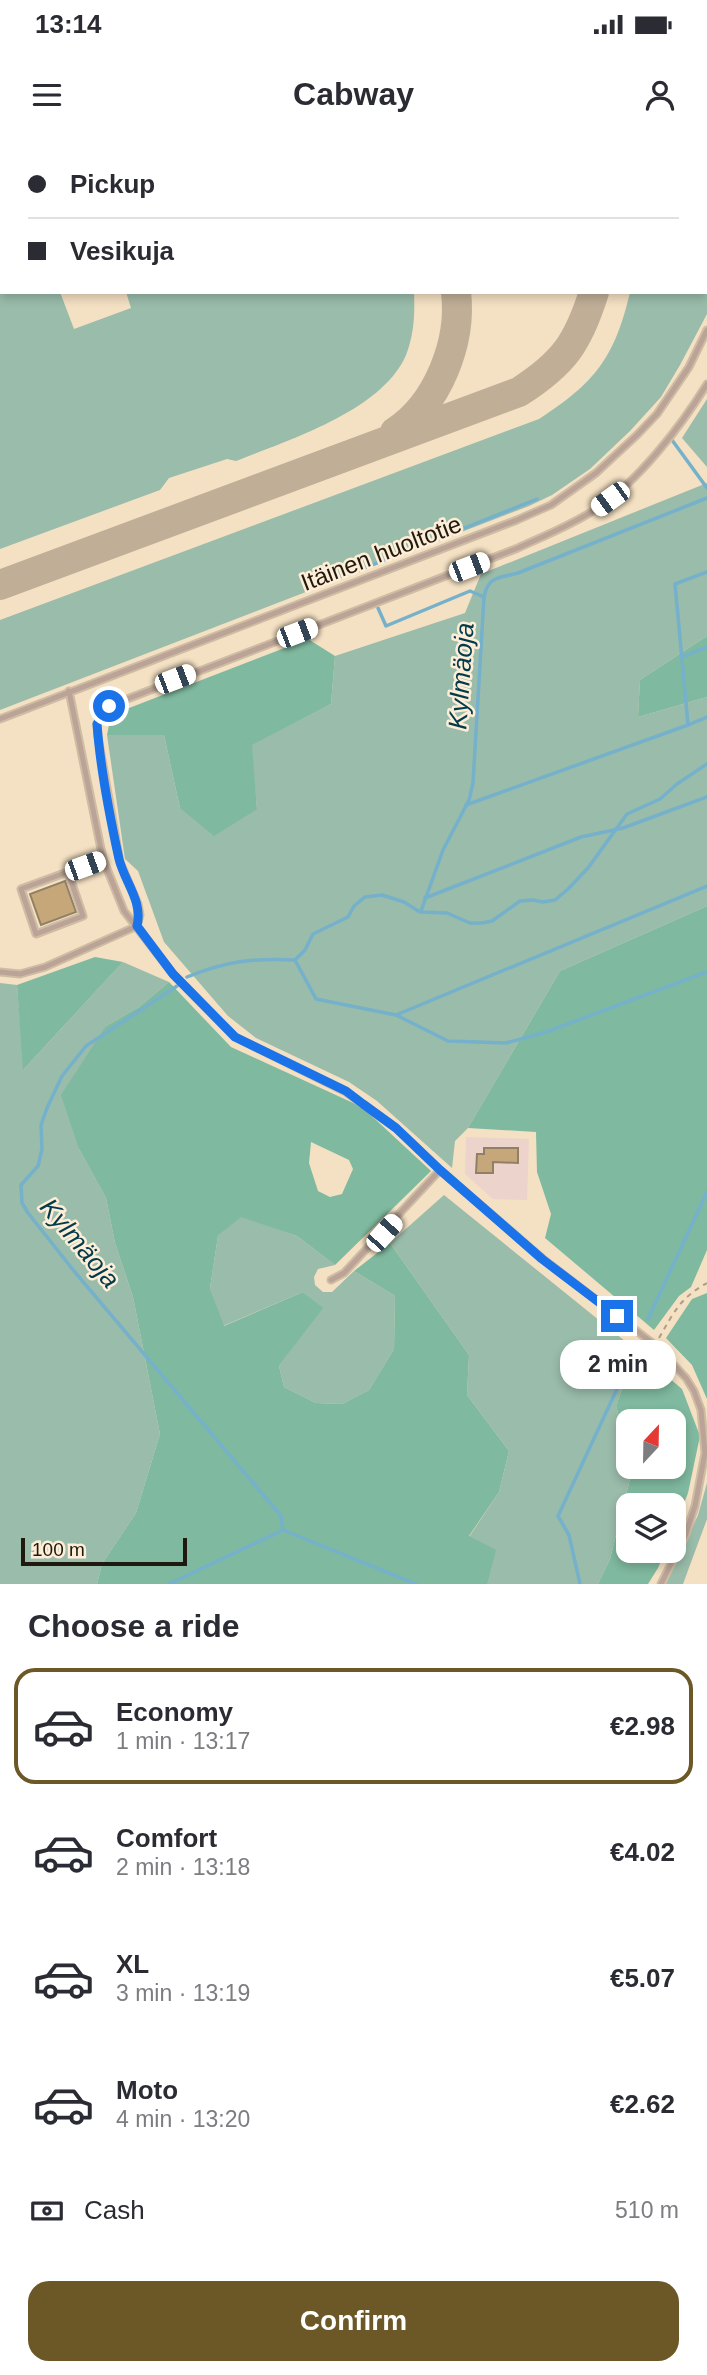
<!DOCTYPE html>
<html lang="en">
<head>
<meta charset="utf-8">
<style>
  :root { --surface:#fff; --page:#f7f7f7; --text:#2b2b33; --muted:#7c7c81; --line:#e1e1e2; --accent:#6c5827 }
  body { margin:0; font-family:Arial,sans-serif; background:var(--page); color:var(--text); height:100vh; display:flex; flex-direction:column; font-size:26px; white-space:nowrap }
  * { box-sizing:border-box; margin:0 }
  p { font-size:23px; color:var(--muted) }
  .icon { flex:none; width:38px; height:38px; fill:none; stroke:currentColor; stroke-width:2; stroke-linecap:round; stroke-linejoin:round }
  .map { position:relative; height:1444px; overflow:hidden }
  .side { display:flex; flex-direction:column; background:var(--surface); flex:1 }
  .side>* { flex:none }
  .banner { position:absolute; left:0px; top:0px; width:707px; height:154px; box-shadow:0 4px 10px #0003; display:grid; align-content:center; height:154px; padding:0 28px; background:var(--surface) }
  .needle { width:46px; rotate:22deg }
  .fabs { position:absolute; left:616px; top:1269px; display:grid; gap:14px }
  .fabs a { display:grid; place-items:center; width:70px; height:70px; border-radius:14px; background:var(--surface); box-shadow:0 4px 10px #0003; font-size:35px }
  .scale { position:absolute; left:21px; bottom:18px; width:166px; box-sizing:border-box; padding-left:7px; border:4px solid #20190f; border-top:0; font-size:19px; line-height:24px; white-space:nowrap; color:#20190f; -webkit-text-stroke:5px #feeed7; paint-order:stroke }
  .end { position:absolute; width:32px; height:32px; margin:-16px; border:9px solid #1a73e8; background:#fff; box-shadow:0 0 0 4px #fff }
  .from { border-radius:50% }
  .bubble { position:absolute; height:49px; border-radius:21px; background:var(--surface); box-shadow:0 4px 10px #0003; font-size:23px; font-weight:800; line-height:49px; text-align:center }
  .car { position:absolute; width:21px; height:42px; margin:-21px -10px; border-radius:9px; box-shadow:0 0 5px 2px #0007; background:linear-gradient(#fff 24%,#345 0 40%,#fff 0 76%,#345 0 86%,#fff 0) }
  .banner b { display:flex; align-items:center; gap:24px; height:66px; font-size:26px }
  .banner b+b { border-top:2px solid var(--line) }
  .banner i { width:18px; height:18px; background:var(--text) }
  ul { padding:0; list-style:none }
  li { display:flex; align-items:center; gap:21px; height:116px; margin:0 14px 10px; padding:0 14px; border:4px solid transparent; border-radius:21px }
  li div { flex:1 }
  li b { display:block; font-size:26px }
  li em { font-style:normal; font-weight:800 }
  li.on { border-color:var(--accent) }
  li>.icon { width:63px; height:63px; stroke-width:1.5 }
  h2 { padding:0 28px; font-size:32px; line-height:84px }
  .pay { display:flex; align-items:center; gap:18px; height:77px; padding:0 28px; font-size:26px }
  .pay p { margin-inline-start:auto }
  .action { display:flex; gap:14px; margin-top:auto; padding:14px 28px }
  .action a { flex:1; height:80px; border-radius:21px; background:var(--accent); color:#fff; font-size:28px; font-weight:800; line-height:80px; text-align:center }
  .status { display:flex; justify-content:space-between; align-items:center; height:49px; padding:0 35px; background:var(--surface); direction:ltr }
  .status svg { height:19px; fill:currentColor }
  header { display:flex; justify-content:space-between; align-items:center; height:91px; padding:0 28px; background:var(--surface); font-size:32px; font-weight:800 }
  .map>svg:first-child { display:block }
  .industrial { fill:#ecd3cc }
  .green { fill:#9abcab }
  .forest { fill:#7fb99f; fill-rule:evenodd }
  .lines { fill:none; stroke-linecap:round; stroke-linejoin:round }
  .stream { stroke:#75b1ca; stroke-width:3.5 }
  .taxiway { stroke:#c0ae96; stroke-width:30 }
  .runway { stroke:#c0ae96; stroke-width:75 }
  .building { fill:#c6a779; stroke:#928066; stroke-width:2 }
  .service-casing { stroke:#cebca3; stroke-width:9 }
  .path { stroke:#ad9e87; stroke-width:2; stroke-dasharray:5 5; stroke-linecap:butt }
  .service { stroke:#bba398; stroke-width:5 }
  .route { stroke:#1a73e8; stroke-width:9 }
  .labels { text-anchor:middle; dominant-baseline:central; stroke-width:5; stroke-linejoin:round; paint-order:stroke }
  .street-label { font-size:24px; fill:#20190f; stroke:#feeed7 }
  .water-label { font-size:26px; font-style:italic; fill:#023b4c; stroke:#feeed7 }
</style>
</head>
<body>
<div class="status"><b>13:14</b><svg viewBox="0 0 49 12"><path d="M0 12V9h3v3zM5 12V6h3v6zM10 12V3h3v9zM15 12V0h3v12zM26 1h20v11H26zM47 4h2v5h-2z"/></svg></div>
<header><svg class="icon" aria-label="menu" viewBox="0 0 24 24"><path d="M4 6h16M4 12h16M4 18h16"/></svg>Cabway<svg class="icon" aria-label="person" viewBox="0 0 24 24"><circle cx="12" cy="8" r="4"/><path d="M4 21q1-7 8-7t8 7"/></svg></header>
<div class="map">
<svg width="707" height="1444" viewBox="0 0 707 1444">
  <rect width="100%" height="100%" fill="#f4e0c3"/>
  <path class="industrial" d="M466,997L529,999L527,1060L493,1059L465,1034Z"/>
  <g class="green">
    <path d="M707,46V174L680,225L661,257L630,291L590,329L552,355L529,366L0,570V480L539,279C595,243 615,217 630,152H705V47Z"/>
    <path d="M2,135V152H60L74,189L131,168L126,152H414C415,174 414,195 406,215C382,271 288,300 236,321L227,319L169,338L160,350L0,409V136Z"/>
    <path d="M707,259V327L682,298Z"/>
    <path d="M707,343V496L640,540L638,577L707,557V766L560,831L468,988L455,1001L452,1028L377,961L349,942L256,898L228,876L164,802L138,731L125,719L107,595H164L180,668L257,669L251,605L331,564L335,516L465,473L481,434Z"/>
    <path d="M123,822L169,842L139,867L106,886L79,1009L106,1058L115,1103L133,1157L160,1294L136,1373L102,1424L97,1444H0V843L17,845L24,929Z"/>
    <path d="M444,1055L636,1210L616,1266L628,1306V1326L633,1327L610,1419L598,1444H487L469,1397L499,1352L509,1311L467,1255L469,1215L390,1103Z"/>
    <path d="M241,1076L297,1096L335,1125L318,1129L314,1137L315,1145L323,1152H332L354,1131L395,1156L394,1209L369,1250L342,1264L316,1263L284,1247L279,1226L322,1168L303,1152L223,1186L210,1148L218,1096Z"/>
    <path d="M707,1343V1379L683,1444H666L698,1375Z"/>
  </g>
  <g class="forest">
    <path d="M707,496V557L638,577L640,540Z"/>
    <path d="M308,499L335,516L331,564L252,605L257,669L214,696L180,668L164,595H107L111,575Z"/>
    <path d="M707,766V1110L691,1147L679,1156L654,1190L545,1098L551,1074L537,1032L536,992L468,988L560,831Z"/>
    <path d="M95,817L123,822L23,930L17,845Z"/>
    <path d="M169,842L231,907L362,967L431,1031L335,1125L297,1096L241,1077L218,1096L210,1148L224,1186L303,1152L323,1168L279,1226L284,1247L316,1263L342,1264L369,1250L394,1209L395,1156L354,1131L390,1103L469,1215L467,1255L509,1311L499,1352L469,1396L496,1410L487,1444H97L102,1424L136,1373L160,1294L133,1157L115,1103L106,1058L79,1009L61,955L106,886L139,867ZM311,1002L349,1020L353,1029L342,1054L330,1057L318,1051L309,1023Z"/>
    <path d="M707,1153V1259L692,1225L666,1198L692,1159Z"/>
    <path d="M636,1210L682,1249L700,1296L688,1353L674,1389V1365H628V1410L665,1411L658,1428L648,1444H598L610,1419L633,1327L674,1326V1281H628V1306L616,1266Z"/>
  </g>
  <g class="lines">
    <g class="stream">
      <path d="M672,300L707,348"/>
      <path d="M357,431L537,359"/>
      <path d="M378,468L386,486L470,451L484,457"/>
      <path d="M682,517L707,507"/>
      <path d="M688,585L707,577"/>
      <path d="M466,665L688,585L675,444L707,432"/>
      <path d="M425,758L581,697L623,688L707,657"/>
      <path d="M421,771L443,710L469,660L473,643L484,457C488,436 499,438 518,433L707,358"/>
      <path d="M295,820L316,859L396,875L707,746"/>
      <path d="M187,837C226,821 253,818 295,820L305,810L313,794L348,777L354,766L365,757L382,755L404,762L420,772L447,773L470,783H482L492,781L520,761L533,760L543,762L555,760L568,749L588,728L627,674L660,659L677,644L707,624"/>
      <path d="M177,846L86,906L62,936L47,968L41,985L42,1009L38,1026L21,1045L22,1063L28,1073L74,1131L281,1376L283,1390"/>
      <path d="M396,875L448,901L506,903L546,892L707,832"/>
      <path d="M648,1179L707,1052"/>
      <path d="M169,1444L283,1390L416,1444"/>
      <path d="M580,1444L569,1395L558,1376L636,1208"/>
    </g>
    <g class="taxiway">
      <path d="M361,0L364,2"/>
      <path d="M407,0V2"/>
      <path d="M565,0L566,2"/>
      <path d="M395,292C438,264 462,202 456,152"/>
      <path d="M0,445L519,252C564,223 578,203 594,152"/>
    </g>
    <g class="runway">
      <path d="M183,2L187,0"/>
      <path d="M0,70L2,69"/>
    </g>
  </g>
  <g class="building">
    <path d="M65,741L76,772L41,785L30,754Z"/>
    <path d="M484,1008H518V1023L493,1022V1033H476L477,1014H484Z"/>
  </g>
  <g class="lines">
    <g class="service-casing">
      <g id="service">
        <path d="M705,40H707"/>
        <path d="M69,551L103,719L124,771L173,834L235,897L346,952L396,988L440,1030L543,1119L655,1205L686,1238L694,1251L701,1270L705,1313L695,1366L686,1394L661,1444"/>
        <path d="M0,579L517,380L551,365L596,333L637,295L657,274L689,227L707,190"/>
        <path d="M68,732L83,776L36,794L21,749L103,719"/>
        <path d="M137,786L140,775L138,764L120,722L98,597L97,584L109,566L518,408C544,396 572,385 596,369C638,342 681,286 707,244"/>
        <path d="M0,832L20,834L45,827L137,786"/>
        <path d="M331,1140L344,1133L440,1030"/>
      </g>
    </g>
    <path class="path" d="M659,1198C674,1172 680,1158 707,1143"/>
    <use href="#service" class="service"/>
  </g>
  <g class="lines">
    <path class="route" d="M109,566L97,584C100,626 110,678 119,719C125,743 143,761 137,786L173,834L235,897L346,951L363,964L396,988L440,1030L542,1119L617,1176"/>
  </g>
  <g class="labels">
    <g class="street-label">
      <text transform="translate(381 413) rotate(-21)">Itäinen huoltotie</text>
    </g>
    <g class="water-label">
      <text transform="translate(461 536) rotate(-86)">Kylmäoja</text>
      <text transform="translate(80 1103) rotate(50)">Kylmäoja</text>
    </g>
  </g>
</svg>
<div class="fabs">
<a><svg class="needle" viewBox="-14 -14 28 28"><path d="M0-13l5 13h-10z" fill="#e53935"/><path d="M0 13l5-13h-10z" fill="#7c7c81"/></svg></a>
<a><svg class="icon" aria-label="layers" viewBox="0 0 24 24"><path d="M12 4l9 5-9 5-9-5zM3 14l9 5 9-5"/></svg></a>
</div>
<div class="scale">100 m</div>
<i class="end from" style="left:109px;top:566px"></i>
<i class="end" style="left:617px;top:1176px"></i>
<div class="bubble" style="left:560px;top:1200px;width:116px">2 min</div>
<i class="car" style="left:610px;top:359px;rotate:234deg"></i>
<i class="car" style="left:469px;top:427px;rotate:69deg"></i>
<i class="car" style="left:297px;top:493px;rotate:69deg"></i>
<i class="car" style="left:175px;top:539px;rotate:69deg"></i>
<i class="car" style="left:85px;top:726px;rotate:70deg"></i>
<i class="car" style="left:384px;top:1093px;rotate:42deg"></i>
<div class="banner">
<b><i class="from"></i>Pickup</b>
<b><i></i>Vesikuja</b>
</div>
</div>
<section class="side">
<h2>Choose a ride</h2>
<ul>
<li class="on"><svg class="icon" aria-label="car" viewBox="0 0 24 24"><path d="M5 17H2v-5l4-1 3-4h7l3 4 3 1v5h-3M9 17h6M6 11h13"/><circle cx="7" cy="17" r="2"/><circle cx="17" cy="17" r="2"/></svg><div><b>Economy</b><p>1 min · 13:17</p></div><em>€2.98</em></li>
<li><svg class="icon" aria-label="car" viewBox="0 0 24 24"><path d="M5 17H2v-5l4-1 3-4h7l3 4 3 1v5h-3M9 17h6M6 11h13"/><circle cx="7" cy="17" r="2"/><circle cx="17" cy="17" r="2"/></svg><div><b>Comfort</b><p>2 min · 13:18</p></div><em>€4.02</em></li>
<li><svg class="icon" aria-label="car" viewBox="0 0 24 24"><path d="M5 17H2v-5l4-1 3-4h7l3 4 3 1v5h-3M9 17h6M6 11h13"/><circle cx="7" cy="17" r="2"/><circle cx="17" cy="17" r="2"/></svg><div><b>XL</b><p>3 min · 13:19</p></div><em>€5.07</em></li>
<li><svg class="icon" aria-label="car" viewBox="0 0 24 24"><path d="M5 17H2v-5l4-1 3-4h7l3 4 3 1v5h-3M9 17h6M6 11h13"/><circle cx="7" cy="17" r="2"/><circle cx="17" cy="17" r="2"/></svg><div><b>Moto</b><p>4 min · 13:20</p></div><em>€2.62</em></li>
</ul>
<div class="pay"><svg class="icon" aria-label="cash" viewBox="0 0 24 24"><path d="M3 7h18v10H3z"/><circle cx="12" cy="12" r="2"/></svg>Cash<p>510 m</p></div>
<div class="action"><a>Confirm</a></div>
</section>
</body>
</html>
